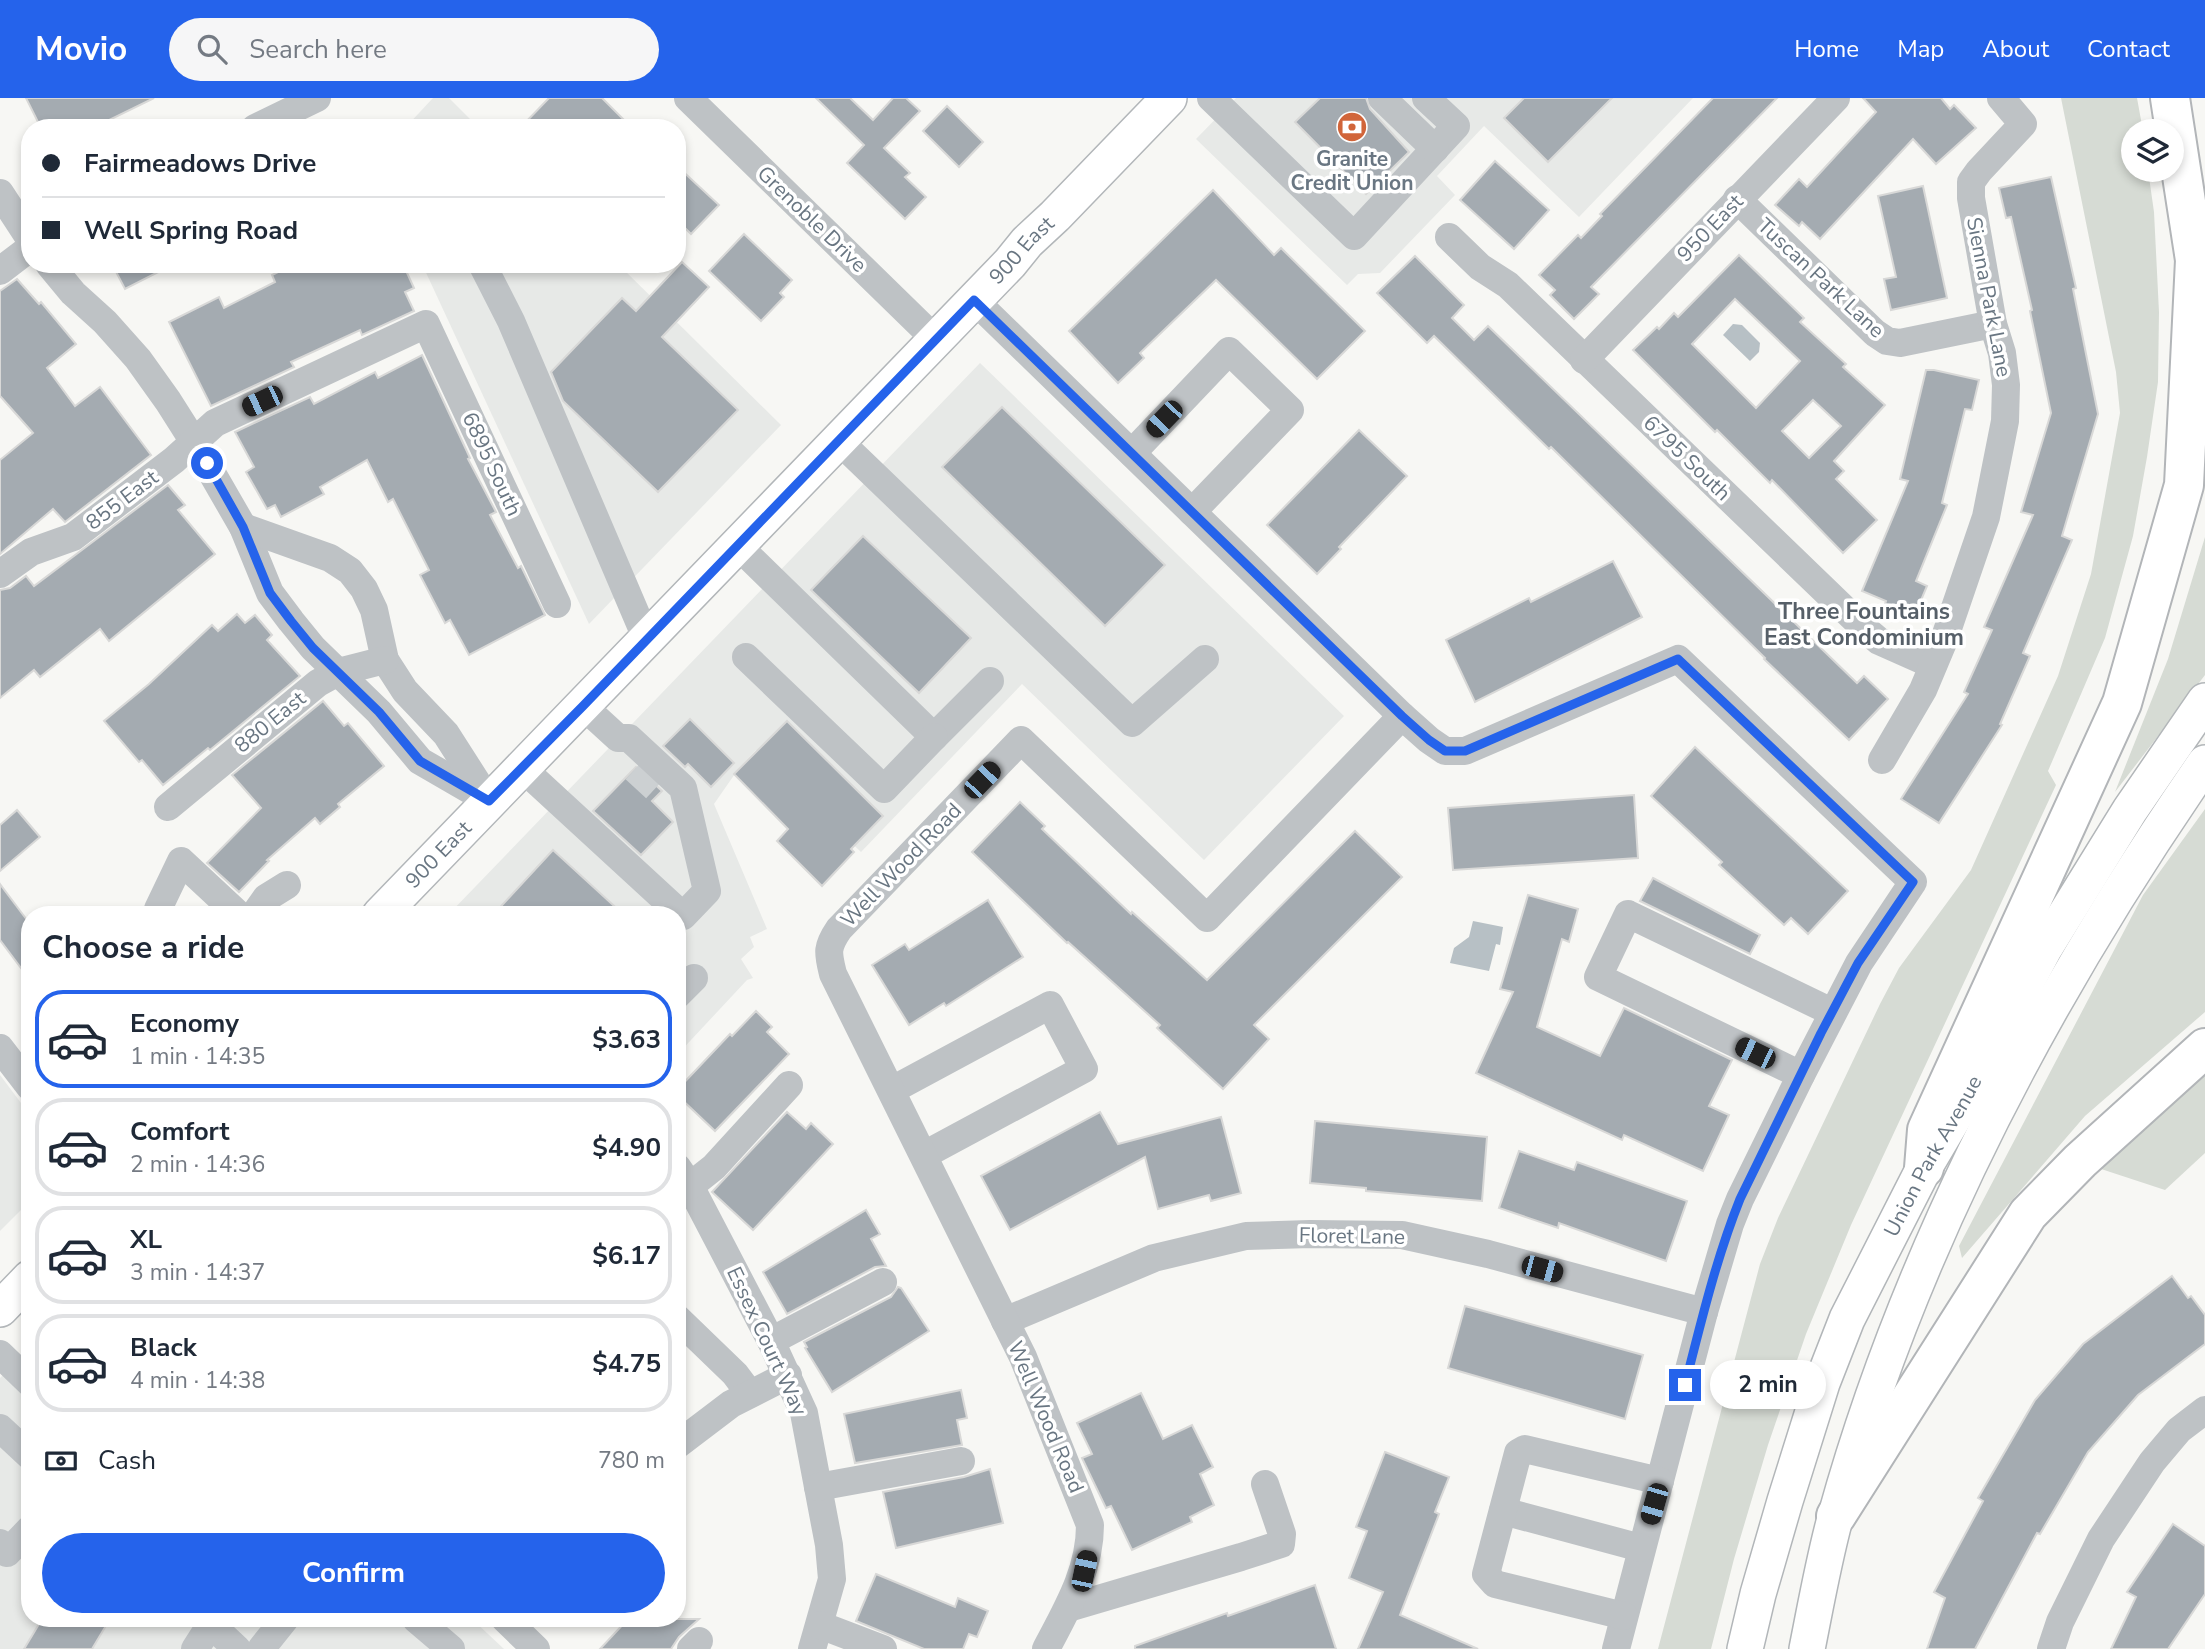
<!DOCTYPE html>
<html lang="en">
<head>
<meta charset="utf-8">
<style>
  :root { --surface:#fff; --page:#f6f6f7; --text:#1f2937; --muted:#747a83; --line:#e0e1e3; --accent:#2563eb }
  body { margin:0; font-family:"Nunito Sans",sans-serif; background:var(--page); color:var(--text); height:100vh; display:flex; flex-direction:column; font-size:26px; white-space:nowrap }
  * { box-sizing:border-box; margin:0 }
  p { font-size:23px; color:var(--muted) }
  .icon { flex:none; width:38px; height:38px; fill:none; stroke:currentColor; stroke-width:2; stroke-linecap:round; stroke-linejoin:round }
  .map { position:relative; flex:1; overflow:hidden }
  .sheet { position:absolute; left:21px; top:808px; width:665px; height:721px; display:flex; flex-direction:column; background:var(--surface); border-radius:28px; box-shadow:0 4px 10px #0003 }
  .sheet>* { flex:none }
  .banner { position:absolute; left:21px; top:21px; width:665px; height:154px; border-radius:28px; box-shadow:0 4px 10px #0003; display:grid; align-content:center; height:154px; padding:0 21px; background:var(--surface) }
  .controls { position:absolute; left:2121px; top:21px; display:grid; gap:14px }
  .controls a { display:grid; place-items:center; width:63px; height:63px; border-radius:50%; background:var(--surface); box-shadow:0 4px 10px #0003; font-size:35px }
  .end { position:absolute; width:32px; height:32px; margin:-16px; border:9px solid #2563eb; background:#fff; box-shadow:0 0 0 4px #fff }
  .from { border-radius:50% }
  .bubble { position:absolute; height:49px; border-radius:24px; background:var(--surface); box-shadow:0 4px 10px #0003; font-size:23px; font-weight:700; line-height:49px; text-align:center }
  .car { position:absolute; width:21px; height:42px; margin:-21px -10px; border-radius:9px; box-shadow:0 0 5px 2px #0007; background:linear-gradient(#222 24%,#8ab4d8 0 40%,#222 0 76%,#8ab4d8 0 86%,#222 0) }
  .banner b { display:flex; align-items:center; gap:24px; height:66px; font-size:26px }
  .banner b+b { border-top:2px solid var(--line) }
  .banner i { width:18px; height:18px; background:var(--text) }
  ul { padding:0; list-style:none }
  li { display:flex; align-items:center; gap:21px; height:98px; margin:0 14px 10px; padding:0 7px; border:4px solid var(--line); border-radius:28px }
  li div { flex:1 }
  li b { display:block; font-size:26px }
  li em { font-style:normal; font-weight:700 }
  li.active { border-color:var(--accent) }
  li>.icon { width:63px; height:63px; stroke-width:1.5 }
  h2 { padding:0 21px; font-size:32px; line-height:84px }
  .pay { display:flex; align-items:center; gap:18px; height:77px; padding:0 21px; font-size:26px }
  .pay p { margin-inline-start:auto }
  .primary-button { display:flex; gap:14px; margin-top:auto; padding:14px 21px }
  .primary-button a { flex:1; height:80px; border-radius:42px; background:var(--accent); color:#fff; font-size:28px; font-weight:700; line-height:80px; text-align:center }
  header { display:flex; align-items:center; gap:42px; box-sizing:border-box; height:98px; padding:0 35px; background:var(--accent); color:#fff }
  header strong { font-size:33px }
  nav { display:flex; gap:38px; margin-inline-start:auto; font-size:24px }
  .search { width:490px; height:63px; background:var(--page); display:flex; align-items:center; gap:18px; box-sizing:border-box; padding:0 24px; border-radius:38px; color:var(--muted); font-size:26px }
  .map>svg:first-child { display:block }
  .built { fill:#e7e9e7 }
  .green { fill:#d6dbd4 }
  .water { fill:#b7c0c5 }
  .building { fill:#a4abb1; stroke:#d8d8d7; stroke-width:2; fill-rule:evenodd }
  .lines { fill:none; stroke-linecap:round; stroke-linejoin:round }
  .minor-tunnel { stroke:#ccd0d2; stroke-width:28; stroke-dasharray:28 14; stroke-linecap:butt }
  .major-casing { stroke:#b2b6b9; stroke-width:38 }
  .highway-casing { stroke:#b2b5b8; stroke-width:42 }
  .minor { stroke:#bec2c5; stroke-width:28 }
  .major { stroke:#fff; stroke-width:35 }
  .highway { stroke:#fff; stroke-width:38 }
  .route { stroke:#2563eb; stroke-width:9 }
  .labels { text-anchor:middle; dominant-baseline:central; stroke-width:7; stroke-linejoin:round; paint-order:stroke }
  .poi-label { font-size:21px; font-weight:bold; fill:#697682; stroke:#fff }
  .street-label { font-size:21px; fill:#697682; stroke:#fff }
  .neighbourhood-label { font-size:23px; font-weight:bold; fill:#565f68; stroke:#fff }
</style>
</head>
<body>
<header>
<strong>Movio</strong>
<div class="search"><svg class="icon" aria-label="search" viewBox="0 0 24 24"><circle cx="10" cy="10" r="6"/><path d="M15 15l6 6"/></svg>Search here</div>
<nav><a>Home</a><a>Map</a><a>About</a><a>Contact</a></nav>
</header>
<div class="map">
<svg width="2205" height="1551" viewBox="0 0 2205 1551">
  <rect width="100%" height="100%" fill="#f7f7f4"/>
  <g class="built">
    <path d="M433,0H449L479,30H405Z"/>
    <path d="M1236,0H1693L1579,119L1484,28L1437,78L1455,97L1380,175L1358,176L1347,187L1196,41Z"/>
    <path d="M422,166H618L781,327L589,526Z"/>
    <path d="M980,265L1344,618L1204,762L1022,586L861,754L756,652L739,670L714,706L767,831L750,839L754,849L741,861L753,880L747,882L677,957V817H448Z"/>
    <path d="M0,977L30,1017V1103L0,1133Z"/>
    <path d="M30,1250V1521H472L504,1551H0V1280Z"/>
  </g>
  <g class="green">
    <path d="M2061,0H2137L2143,33H2133V72H2148L2154,114L2159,214L2158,284L2147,359L2133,438L2105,540L2048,673L2056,687L1851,1127L1806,1236L1768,1347L1734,1461L1711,1551H1658L1760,1166L1778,1120L1880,906L1899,870L1971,772L2058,578L2091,476L2120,315L2116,274Z"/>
    <path d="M2205,439V577L2115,694L2168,561Z"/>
    <path d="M2205,711V914L2085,1018L1962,1160L1959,1148L2143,797Z"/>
    <path d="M2205,970V1055L2165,1092L2095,1069Z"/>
  </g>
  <g class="water">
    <path d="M1733,226L1742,227L1760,245L1759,254L1750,263L1723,237Z"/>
    <path d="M1473,823L1503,829L1500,847L1496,846L1489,873L1450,865L1454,850L1469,839Z"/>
  </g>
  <g class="building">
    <path d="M26,0H154L93,30H41Z"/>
    <path d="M549,0H602L632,30H520Z"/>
    <path d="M816,0H850L873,22L893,0H906L920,13L884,50L910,75L905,79L926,99L905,121L847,65L864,47Z"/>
    <path d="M1320,0H1366L1370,11L1409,54L1366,96L1295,24Z"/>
    <path d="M1524,0H1612L1548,64L1504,20Z"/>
    <path d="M1713,0H1777L1591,189L1599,196L1574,221L1550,197L1555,192L1539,177L1578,137L1581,140L1602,118L1600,116Z"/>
    <path d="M1863,0H1941L1950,11L1954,7L1976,30L1936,66L1913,41L1820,141L1802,124L1799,128L1775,107L1799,81L1807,89L1876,14Z"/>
    <path d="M947,8L983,44L959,69L923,33Z"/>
    <path d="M1495,63L1549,112L1514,151L1460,102Z"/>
    <path d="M677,68L719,107L691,136L677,122Z"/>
    <path d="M2051,79L2076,190L2073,191L2098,316L2062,438L2072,442L2023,555L2030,558L2000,626L2002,627L1939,725L1901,701L1968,596L1964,594L1992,532L1984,529L2033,417L2021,414L2051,315L2030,213L2032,212L2011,119L2006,120L1999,90Z"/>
    <path d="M1923,88L1947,200L1891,212L1884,181L1896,179L1878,98Z"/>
    <path d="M1213,92L1274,157L1281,150L1365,233L1317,281L1216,182L1140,255L1144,260L1118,285L1069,233Z"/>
    <path d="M744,136L792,182L780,195L784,199L761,223L709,173Z"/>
    <path d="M1739,157L1804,220L1800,224L1846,266L1843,269L1885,307L1834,363L1844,373L1836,381L1877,422L1843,455L1772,382L1770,385L1717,332L1715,334L1633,252L1657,229L1659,231L1674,215L1678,219ZM1735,201L1800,263L1756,310L1692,246ZM1813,302L1841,328L1809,360L1782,333Z"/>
    <path d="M1415,158L1464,207L1452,220L1474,242L1488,228L1857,585L1864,578L1888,601L1849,642L1764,561L1765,560L1551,349L1549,351L1434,238L1427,245L1377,195Z"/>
    <path d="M682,164L709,189L662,239L738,312L658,394L563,303L551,274L622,200L636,213Z"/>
    <path d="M112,166H174L125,191Z"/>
    <path d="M294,166H403L414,190L405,194L414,213L362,237L360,232L291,264L294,269L211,308L169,224L219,199L224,210L275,184L272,177Z"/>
    <path d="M17,181L39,206L41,204L76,246L47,270L75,308L100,289L151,357L65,424L53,411L0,456V362L33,335L0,298V193Z"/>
    <path d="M422,257L470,360L468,361L496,414L490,417L518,470L521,468L545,517L469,557L450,522L445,525L420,477L429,472L393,401L388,404L367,362L320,389L324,396L281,419L275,407L267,411L246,374L254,369L235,334L310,299L314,306L375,274L378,280Z"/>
    <path d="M1926,272H1934L1979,282L1972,312L1965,311L1942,405L1947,407L1916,483L1927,488L1914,519L1885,506L1886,503L1862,493L1908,383L1900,381Z"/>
    <path d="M1002,309L1165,467L1105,528L942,369Z"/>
    <path d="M1359,332L1407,378L1339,449L1341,451L1317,476L1267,427Z"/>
    <path d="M168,387L185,407L178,412L215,456L109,543L100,531L40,579L34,572L0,600V492L10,490L26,478L34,488Z"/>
    <path d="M863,438L971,540L919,595L811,492Z"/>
    <path d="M1613,463L1642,519L1475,604L1446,542L1529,500L1531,504Z"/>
    <path d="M237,516L245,525L255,517L272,537L267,542L300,578L210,652L208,650L163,687L142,662L139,664L104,623L149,586L212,527L218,533Z"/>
    <path d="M323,603L344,628L348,625L384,668L338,706L340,709L320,726L315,720L267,762L269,763L239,794L207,765L261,710L232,677Z"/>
    <path d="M690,621L734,665L711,689L688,666L685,669L663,648Z"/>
    <path d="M787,623L883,718L851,751L854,754L822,788L777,743L788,731L734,676Z"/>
    <path d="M1695,649L1848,793L1808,836L1791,820L1784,827L1719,767L1722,764L1651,698Z"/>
    <path d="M636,669L662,693L652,703L673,724L641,757L593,713Z"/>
    <path d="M1634,697L1638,760L1453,772L1448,710Z"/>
    <path d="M1020,704L1045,728L1042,731L1131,816L1132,814L1207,882L1355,733L1402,779L1254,927L1269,941L1223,991L1157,930L1160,927L1068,844L1067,845L972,754Z"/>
    <path d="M17,712L40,739L0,773V727Z"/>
    <path d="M553,752L624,817H493Z"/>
    <path d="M1653,780L1760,837L1750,856L1640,803Z"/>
    <path d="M0,786L30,826V882L0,842Z"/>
    <path d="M1528,797L1578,811L1569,844L1562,841L1537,929L1600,958L1624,910L1732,962L1709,1008L1729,1017L1703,1073L1624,1037L1622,1042L1476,975L1513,894L1500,891Z"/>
    <path d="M988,802L1023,859L946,908L944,905L909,927L872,867L905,846L909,852Z"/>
    <path d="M756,913L772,929L767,934L789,956L715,1033L677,997V992L730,936L732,938Z"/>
    <path d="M787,1014L806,1031L811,1025L833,1046L753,1132L712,1094Z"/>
    <path d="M1100,1014L1118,1046L1221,1019L1241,1095L1211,1103L1209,1097L1158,1111L1145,1059L1010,1132L981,1078Z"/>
    <path d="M1315,1023L1487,1039L1482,1103L1366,1093V1090L1310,1085Z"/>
    <path d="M1519,1053L1574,1072L1577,1064L1687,1103L1666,1163L1559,1125L1558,1130L1499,1110Z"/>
    <path d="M866,1112L880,1136L871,1141L886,1168L875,1169L787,1216L763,1174Z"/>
    <path d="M2172,1178L2188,1200L2191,1198L2205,1217V1246L2138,1297L2088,1354L2040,1436L2037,1435L1975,1551H1927L1945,1500L1934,1494L1983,1403L1978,1400L2035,1302L2083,1246Z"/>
    <path d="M898,1189L901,1190L929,1233L832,1294L805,1250L807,1249L804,1244L891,1199Z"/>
    <path d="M1465,1208L1643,1257L1625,1321L1448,1270Z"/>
    <path d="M961,1292L967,1320L957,1322L962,1347L855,1365L844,1316Z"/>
    <path d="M1141,1295L1163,1341L1192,1327L1213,1369L1200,1376L1214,1407L1190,1419L1192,1424L1132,1452L1111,1408L1106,1410L1082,1360L1092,1356L1077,1325Z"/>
    <path d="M1385,1354L1449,1379L1435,1414L1439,1416L1400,1517L1478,1551H1358L1383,1494L1349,1480L1367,1433L1356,1429Z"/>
    <path d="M990,1371L1003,1425L896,1450L883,1394L964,1379Z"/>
    <path d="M2173,1426L2205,1448V1496L2168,1551H2111L2136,1499L2127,1494Z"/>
    <path d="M876,1476L955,1509L958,1500L988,1513L977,1539L969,1536L963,1551H924L856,1523Z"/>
    <path d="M1315,1487L1336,1551H1135V1548L1227,1515L1228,1518Z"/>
    <path d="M42,1521H110L92,1551H24Z"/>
    <path d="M628,1521H699L679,1539L671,1551H600Z"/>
  </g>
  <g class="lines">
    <path class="minor-tunnel" d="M635,671L660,694"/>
    <g class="major-casing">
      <g id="major">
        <path id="s1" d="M380,817L1010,165L1027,144L1055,118L1169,0"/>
        <path d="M0,1211L30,1180"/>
        <path id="s2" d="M1745,1551L1758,1496L1785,1403L1822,1285L1847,1221L1924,1070L1963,1004L2044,851L2130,712L2205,603"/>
        <path d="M1807,1551C1816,1506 1824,1460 1836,1417C1911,1147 2046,895 2205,665"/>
      </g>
    </g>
    <g class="highway-casing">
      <g id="highway">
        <path d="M1924,1070L1927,1032L2122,605L2184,387L2195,162L2170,0"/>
        <path d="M1836,1418L2028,1116L2080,1063L2205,950"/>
      </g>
    </g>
    <g class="minor">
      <path d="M688,0L936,242"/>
      <path d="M1211,0L1354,138L1456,28L1426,0"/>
      <path d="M1382,0L1435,51"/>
      <path d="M255,30L317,0"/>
      <path d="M0,95L30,141"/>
      <path d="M1737,101L1875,235L1887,243L1900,245L1993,226"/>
      <path d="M1449,139L1480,169L1508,187L1866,532L1879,543L1933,567"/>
      <path d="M49,166L73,195L105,224L138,261L168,303L194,344L243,429L270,495L291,523L313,550L379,614L420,663L489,703"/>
      <path d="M482,166L511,223L647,542"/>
      <path d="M0,173L30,150"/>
      <path d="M974,202L1402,618L1429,642L1445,653H1465L1678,561L1913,784L1859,865L1801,977L1740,1101L1730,1126L1704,1214L1616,1551"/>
      <path d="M1584,262L1836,0"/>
      <path d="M839,343L1132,625L1205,561"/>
      <path d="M1132,355L1229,253L1290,312L1192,414"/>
      <path d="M243,429L330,460L350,473L364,491L374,512L385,562L405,593L446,636L485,697"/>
      <path d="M738,448L934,639L990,583"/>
      <path d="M0,476L31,454L73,439L174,362L215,325L426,226L557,506"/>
      <path d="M746,559L884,691L934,639"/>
      <path d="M1882,662L1923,592L1944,542L1986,419L2005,323L2006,287L2002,255L1993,226L1971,100V84L1979,73L2023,26L2001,0"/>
      <path d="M522,670L683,818L707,793L683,690L629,640H618L583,608"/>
      <path d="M168,709L318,585L338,574L385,562"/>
      <path d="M159,817L158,811L181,763L239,817"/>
      <path d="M254,817L266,800L287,787"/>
      <path d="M677,897L694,880"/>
      <path d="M0,950L30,989"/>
      <path d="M1801,977L1598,879L1628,816L1832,914"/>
      <path d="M892,992L1050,907L1084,971L924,1057"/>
      <path d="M677,1069L690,1088L771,1243L804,1315L829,1447L832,1481L812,1551"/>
      <path d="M690,1088L714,1069L789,987"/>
      <path d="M677,1220L735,1276L750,1296"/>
      <path d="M1005,1223L1154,1160L1246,1138L1310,1136L1402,1137L1488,1156L1704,1214"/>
      <path d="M771,1243L883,1184"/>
      <path d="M0,1256L30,1285"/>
      <path d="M0,1330L30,1358"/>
      <path d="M677,1347L731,1306L788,1277"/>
      <path d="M818,1389L961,1363"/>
      <path d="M1503,1413L1641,1450"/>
      <path d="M0,1445L7,1455L30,1431"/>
      <path d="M1068,1510L1241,1459L1281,1446L1282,1436L1265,1386"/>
      <path d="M1624,1518L1495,1486L1486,1476L1518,1355L1525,1351L1660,1383"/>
      <path d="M205,1521L237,1551"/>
      <path d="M416,1521L451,1551"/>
      <path d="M505,1521L536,1551"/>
      <path d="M820,1527L883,1551"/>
      <path d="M195,1551L211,1526"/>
      <path d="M261,1551L285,1521"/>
      <path d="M691,1551L699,1543"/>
      <path d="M1046,1551C1067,1511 1090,1473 1090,1427L1023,1259L833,876C828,855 826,850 839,831L1021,642L1207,820L1402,618"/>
      <path d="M2051,1551L2060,1524L2101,1441L2152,1364L2179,1332L2205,1312"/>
    </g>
    <use href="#major" class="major"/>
    <use href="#highway" class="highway"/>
  </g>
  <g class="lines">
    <path class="route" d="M207,365L243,429L270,495L291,523L313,550L379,614L420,663L489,703L583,608L974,202L1402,618L1429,642L1445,653H1465L1678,561L1913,784L1858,865L1821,935L1740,1101C1716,1161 1701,1224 1685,1287"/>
  </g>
  <defs>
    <g id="bank-disc" transform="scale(1.575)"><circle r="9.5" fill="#d1653a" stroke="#fff"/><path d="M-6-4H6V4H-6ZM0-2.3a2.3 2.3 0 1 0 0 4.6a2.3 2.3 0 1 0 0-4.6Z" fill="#fff"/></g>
  </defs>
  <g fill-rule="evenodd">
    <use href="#bank-disc" x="1352" y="29"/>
  </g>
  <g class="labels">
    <g class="poi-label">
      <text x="1352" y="61">Granite<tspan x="1352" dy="24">Credit Union</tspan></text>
    </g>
    <g class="street-label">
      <text transform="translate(812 121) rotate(44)">Grenoble Drive</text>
      <text transform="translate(1710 130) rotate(-46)">950 East</text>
      <text stroke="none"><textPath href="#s1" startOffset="924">900 East</textPath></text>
      <text transform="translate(1821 180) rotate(43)">Tuscan Park Lane</text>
      <text transform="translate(1989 199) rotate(79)">Sienna Park Lane</text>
      <text transform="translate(1687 360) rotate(44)">6795 South</text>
      <text transform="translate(492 366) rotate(65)">6895 South</text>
      <text transform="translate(122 402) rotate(-37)">855 East</text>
      <text transform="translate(270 624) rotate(-39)">880 East</text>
      <text stroke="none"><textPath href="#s1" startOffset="84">900 East</textPath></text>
      <text transform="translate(901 767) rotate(-46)">Well Wood Road</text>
      <text stroke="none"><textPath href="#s2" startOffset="530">Union Park Avenue</textPath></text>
      <text transform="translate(1352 1138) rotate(1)">Floret Lane</text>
      <text transform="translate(767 1243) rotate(65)">Essex Court Way</text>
      <text transform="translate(1046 1319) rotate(67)">Well Wood Road</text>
    </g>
    <g class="neighbourhood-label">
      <text x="1864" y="513">Three Fountains<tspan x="1864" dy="26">East Condominium</tspan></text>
    </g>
  </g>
</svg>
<div class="controls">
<a><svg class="icon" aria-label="layers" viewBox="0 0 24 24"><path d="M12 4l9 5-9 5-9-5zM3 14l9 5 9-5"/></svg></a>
</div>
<i class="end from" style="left:207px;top:365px"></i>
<i class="end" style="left:1685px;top:1287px"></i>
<div class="bubble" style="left:1710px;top:1262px;width:116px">2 min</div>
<i class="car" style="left:262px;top:303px;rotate:245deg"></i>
<i class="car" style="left:1164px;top:321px;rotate:224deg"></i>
<i class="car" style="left:982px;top:682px;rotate:44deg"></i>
<i class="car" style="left:1755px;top:955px;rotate:296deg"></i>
<i class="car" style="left:1542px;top:1171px;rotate:105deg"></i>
<i class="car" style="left:1654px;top:1406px;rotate:196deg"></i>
<i class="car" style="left:1084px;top:1473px;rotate:12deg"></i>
<div class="banner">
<b><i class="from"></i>Fairmeadows Drive</b>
<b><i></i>Well Spring Road</b>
</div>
<section class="sheet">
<h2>Choose a ride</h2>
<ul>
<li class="active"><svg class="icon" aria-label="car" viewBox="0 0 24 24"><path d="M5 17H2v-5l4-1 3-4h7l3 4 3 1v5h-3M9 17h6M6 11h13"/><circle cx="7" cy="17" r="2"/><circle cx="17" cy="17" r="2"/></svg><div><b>Economy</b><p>1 min · 14:35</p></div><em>$3.63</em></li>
<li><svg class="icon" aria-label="car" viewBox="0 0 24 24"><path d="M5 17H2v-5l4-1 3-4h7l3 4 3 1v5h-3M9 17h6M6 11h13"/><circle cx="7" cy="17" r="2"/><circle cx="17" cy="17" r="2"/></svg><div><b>Comfort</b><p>2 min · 14:36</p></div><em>$4.90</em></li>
<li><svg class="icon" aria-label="car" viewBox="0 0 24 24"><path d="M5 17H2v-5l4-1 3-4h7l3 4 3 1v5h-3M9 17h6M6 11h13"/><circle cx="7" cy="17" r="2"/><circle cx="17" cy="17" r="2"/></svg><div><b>XL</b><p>3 min · 14:37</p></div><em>$6.17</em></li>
<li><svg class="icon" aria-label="car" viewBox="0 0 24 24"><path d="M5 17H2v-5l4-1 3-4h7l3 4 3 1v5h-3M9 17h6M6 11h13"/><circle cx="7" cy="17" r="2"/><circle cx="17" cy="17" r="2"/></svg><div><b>Black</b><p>4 min · 14:38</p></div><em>$4.75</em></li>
</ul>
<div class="pay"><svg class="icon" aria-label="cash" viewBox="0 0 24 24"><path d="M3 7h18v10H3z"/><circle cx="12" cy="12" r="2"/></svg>Cash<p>780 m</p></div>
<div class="primary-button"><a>Confirm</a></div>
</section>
</div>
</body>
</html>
